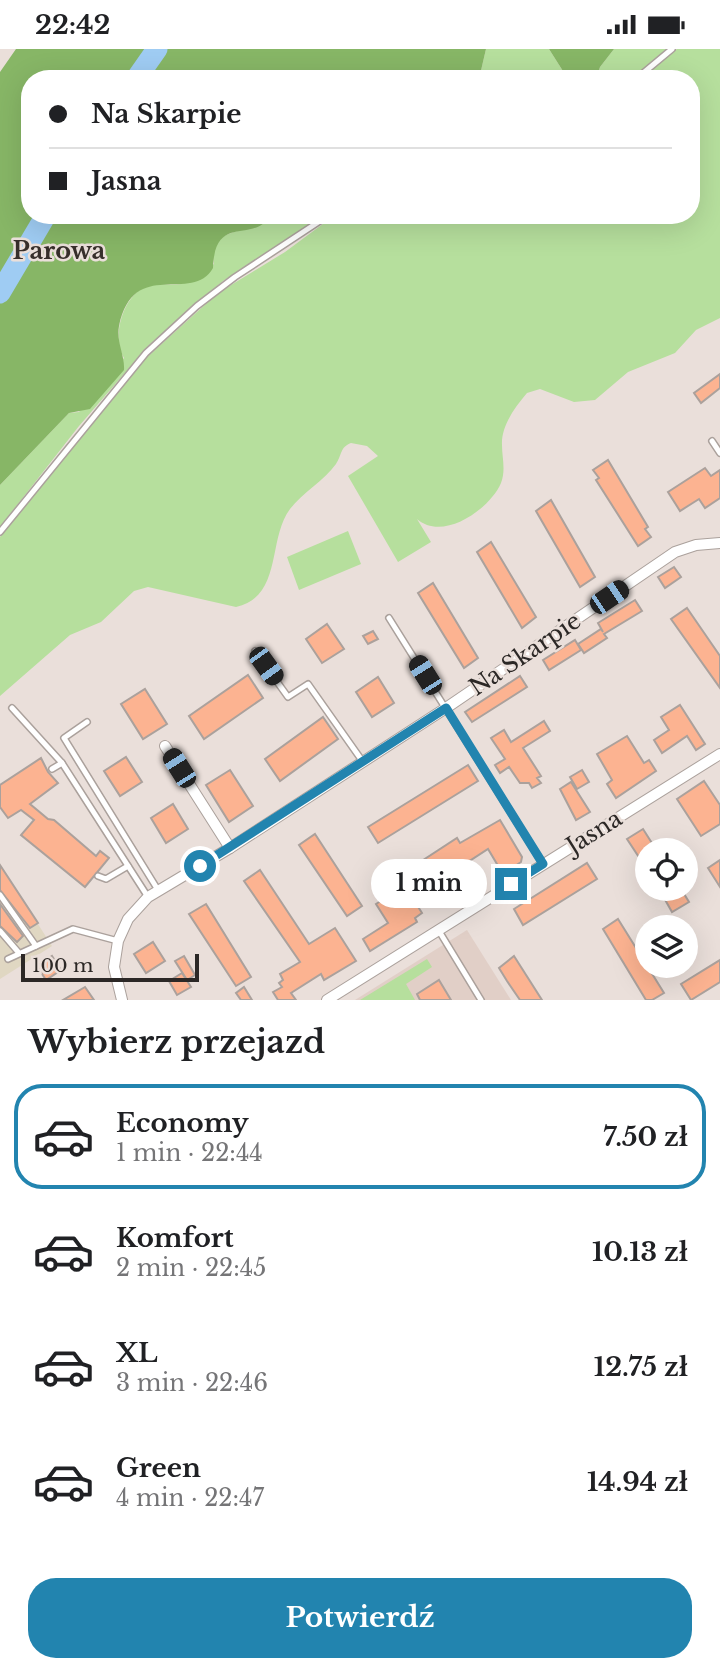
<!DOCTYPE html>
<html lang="pl">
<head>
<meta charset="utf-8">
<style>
  :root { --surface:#fff; --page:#f2f2f2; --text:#202124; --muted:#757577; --line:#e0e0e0; --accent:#2284af }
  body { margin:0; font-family:"Libre Baskerville",serif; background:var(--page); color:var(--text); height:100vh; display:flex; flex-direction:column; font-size:26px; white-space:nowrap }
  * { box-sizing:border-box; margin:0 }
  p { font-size:23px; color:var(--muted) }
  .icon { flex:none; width:38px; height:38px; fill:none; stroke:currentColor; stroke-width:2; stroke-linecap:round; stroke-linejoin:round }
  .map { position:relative; height:951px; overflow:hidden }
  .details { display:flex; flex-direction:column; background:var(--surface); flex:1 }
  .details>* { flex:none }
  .top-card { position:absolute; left:21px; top:21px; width:679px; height:154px; border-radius:28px; box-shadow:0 7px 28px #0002; display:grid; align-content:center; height:154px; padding:0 28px; background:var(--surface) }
  .buttons { position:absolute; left:635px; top:789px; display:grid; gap:14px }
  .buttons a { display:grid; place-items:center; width:63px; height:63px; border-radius:50%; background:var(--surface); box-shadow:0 7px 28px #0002; font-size:35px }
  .scale { position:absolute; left:21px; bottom:18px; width:178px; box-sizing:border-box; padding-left:7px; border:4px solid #2c2826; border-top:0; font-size:19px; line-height:24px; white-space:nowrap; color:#2c2826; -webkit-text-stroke:5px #eadfda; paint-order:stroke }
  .end { position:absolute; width:32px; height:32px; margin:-16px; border:9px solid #2284af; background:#fff; box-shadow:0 0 0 4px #fff }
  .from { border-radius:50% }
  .bubble { position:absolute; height:49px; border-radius:24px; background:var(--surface); box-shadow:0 7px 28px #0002; font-size:23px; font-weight:800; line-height:49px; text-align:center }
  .car { position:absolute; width:21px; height:42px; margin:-21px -10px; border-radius:9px; box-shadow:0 0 5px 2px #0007; background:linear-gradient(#222 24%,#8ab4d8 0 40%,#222 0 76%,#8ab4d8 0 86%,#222 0) }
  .top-card b { display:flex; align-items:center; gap:24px; height:66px; font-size:26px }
  .top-card b+b { border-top:2px solid var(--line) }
  .top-card i { width:18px; height:18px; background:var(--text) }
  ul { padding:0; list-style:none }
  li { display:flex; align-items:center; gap:21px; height:105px; margin:0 14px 10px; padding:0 14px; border:4px solid transparent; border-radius:28px }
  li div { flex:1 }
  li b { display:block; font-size:26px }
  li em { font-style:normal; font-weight:800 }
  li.selected { border-color:var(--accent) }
  li>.icon { width:63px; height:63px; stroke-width:1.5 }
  h2 { padding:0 28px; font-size:32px; line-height:84px }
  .button { display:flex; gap:14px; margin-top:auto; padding:14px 28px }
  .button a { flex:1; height:80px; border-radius:28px; background:var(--accent); color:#fff; font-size:28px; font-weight:800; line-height:80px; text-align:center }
  .status { display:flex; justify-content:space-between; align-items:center; height:49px; padding:0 35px; background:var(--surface); direction:ltr }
  .status svg { height:19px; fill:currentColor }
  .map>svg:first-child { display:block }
  .built { fill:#e1cfc7 }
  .industrial { fill:#e0d7c2 }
  .green { fill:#b6df9d }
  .forest { fill:#87b666 }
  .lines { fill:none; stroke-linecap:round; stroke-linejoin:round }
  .river { stroke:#9fccf3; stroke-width:21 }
  .building { fill:#fcb391; stroke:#aba19c; stroke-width:2 }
  .lane-casing { stroke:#aba19c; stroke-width:8 }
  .street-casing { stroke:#aba19c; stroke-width:12 }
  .lane { stroke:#fff; stroke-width:5 }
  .street { stroke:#fff; stroke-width:10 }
  .route { stroke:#2284af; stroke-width:9 }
  .labels { text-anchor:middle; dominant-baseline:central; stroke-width:5; stroke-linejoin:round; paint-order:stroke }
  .street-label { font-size:23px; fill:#2c2826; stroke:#eadfda }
  .neighbourhood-label { font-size:24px; font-weight:bold; fill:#372f2b; stroke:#eadfda }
</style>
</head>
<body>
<div class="status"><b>22:42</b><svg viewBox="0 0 49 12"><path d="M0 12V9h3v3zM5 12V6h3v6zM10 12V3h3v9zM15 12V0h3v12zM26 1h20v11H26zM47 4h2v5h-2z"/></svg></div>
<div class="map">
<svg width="720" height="951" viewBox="0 0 720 951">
  <rect width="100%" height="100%" fill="#eadfda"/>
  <path class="built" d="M467,881L511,951H355Z"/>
  <path class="industrial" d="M0,816L52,897L0,930Z"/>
  <g class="green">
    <path d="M486,0H549L568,30H479Z"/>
    <path d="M614,0H667L631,30H596L600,18Z"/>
    <path d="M677,0H720V269L696,281L675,304L628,323L595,351L574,353L540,340L527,344C515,358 501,377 502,396C502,409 506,421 501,434C490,460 443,493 417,470L431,493L398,513L348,427L378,407L367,397L351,394C340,398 342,406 336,415C324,432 303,443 290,460C267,491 283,547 236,558L148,538L134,542L101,573L70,586L0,647V488L101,360L146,309L218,244L285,203L335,166H691V30H641Z"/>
    <path d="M271,166H323L223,232L150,295L79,377L0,478V436L69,364L79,363L124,309C111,288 123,246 147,237C159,233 170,237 181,235C191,233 205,221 214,215C207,172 256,189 271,166Z"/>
    <path d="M348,482L361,515L299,541L287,508Z"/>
    <path d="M427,910L432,918L406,935L415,951H360Z"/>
  </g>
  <g class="forest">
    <path d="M16,0H486L479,30H30V166H271C253,196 215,163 213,219C192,256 134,207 119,277C116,293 125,306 124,321L90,360L69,364L0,436V23Z"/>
    <path d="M549,0H614L600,18L596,30H568Z"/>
  </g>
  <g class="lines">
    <g class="river">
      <path d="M136,30L157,0"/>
      <path d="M0,244L46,166"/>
    </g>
  </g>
  <g class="building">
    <path d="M720,325V339L701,354L694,344Z"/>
    <path d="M608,411L648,478L645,480L651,488L638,497L596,431L599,429L593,421Z"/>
    <path d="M705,419L711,427L720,421V449L705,459L699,450L680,462L668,443Z"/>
    <path d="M551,451L595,528L580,538L536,462Z"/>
    <path d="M491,493L536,568L522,579L477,503Z"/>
    <path d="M674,518L681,528L665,539L658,528Z"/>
    <path d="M433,534L478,609L464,619L418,544Z"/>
    <path d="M635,551L642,562L604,585L607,589L584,604L578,595L601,580L603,583L598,574Z"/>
    <path d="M687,559L720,607V639L671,570Z"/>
    <path d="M327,575L344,600L322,614L306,590Z"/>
    <path d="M373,582L378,590L368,595L363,587Z"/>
    <path d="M575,591L581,601L549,621L543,611Z"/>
    <path d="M248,626L263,649L204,690L189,667Z"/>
    <path d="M520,627L527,638L472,673L465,663Z"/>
    <path d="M378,628L394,654L372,668L356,643Z"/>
    <path d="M145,640L167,675L143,690L121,655Z"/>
    <path d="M680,656L705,695L696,701L687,687L662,704L654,691L669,681L661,668Z"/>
    <path d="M323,668L338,690L280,732L265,710Z"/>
    <path d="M544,672L550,682L523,699L541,727L537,729L541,734L532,739L529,734H520L509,718L500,724L495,716L505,710L491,689L504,681L511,693Z"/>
    <path d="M627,687L644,714L649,711L656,722L616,749L607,735L612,731L597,705Z"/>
    <path d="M126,708L142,733L120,747L104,722Z"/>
    <path d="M41,709L48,723L58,734L30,755L48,770L54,771L96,807L100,802L109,809L85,838L21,786L34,771L21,761L8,769L0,758V736Z"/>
    <path d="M468,716L478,732L378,794L368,778Z"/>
    <path d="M230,721L253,757L229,773L206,736Z"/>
    <path d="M582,721L589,733L577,740L570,728Z"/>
    <path d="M704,732L720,756V775L701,787L677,750Z"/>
    <path d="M571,733L590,763L576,771L560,740Z"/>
    <path d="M173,755L188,780L166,794L151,769Z"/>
    <path d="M500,771L522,808L521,813L503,825L488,800L428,839L414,817L457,789L460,794Z"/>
    <path d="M643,780L657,802H648V822L627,790Z"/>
    <path d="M315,785L362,857L347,867L299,796Z"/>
    <path d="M720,811V838L708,819Z"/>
    <path d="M587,814L597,830L523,876L514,860Z"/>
    <path d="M0,816L38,874L30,879L0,841Z"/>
    <path d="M260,821L309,895L335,879L356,912L324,931L321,925L291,944L296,951H278L273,943L282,938L279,934L283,931L280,925L300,913L244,832Z"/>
    <path d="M659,840H681L689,853L672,863Z"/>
    <path d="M410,845L422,864L415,869L417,873L370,902L363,890L388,874L376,855L387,848L393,857Z"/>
    <path d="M0,855L23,887L17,893L0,877Z"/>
    <path d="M206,855L251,928L236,937L189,865Z"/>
    <path d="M618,870L664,944L652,951H646L603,880Z"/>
    <path d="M153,893L165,912L146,924L134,905Z"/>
    <path d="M52,907L61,921L46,931L37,917Z"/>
    <path d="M184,907L195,926L187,931L175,912Z"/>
    <path d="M514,907L542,951H520L507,932L499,919Z"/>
    <path d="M720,911V933L691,951L681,935Z"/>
    <path d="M182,924L191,938L177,946L169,932Z"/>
    <path d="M439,931L451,951H420L417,945Z"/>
    <path d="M85,938L94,951H63Z"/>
    <path d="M244,938L252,951H241L236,944Z"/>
  </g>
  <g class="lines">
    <g class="lane-casing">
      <g id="lane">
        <path d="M636,30L672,0"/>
        <path d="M712,392L720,404"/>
        <path d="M0,483L146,304L197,257L235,228L329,166"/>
        <path d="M389,569L543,815"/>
        <path d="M255,602L288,648L308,635L363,713"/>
        <path d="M12,659L62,714L148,848"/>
        <path d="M87,673L64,689L158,841"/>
        <path d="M52,720L62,714"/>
        <path d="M98,827L106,830L128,817"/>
        <path d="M0,846L36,897"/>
        <path d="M0,882L19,904"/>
        <path d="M439,882L481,951"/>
        <path d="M8,910L73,880L118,892"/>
      </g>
    </g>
    <g class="street-casing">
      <g id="street">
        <path d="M165,697L230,799"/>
        <path d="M122,951L114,918L118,892L128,870L148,848L230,799L446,659L675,503L696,496L720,494"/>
        <path d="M327,951L720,705"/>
      </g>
    </g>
    <use href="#lane" class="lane"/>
    <use href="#street" class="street"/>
  </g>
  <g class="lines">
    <path class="route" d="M200,817L446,659L543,815L511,835"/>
  </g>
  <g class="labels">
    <g class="street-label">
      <text transform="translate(525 605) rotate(-34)">Na Skarpie</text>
      <text transform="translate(594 783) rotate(-32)">Jasna</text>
    </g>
    <g class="neighbourhood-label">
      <text x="59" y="201">Parowa</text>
    </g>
  </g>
</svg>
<div class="buttons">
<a><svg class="icon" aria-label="locate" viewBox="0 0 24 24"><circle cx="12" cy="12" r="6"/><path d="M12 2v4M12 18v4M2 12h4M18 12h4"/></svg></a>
<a><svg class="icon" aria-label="layers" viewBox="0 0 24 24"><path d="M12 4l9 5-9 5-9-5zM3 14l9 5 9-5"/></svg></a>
</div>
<div class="scale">100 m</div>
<i class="end from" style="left:200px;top:817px"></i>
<i class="end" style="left:511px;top:835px"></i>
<div class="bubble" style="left:371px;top:810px;width:116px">1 min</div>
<i class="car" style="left:609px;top:548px;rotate:56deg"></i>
<i class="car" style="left:266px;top:617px;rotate:144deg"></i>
<i class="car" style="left:425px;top:626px;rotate:328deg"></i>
<i class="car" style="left:179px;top:719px;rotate:328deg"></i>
<div class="top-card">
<b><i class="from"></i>Na Skarpie</b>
<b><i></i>Jasna</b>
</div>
</div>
<section class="details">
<h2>Wybierz przejazd</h2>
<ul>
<li class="selected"><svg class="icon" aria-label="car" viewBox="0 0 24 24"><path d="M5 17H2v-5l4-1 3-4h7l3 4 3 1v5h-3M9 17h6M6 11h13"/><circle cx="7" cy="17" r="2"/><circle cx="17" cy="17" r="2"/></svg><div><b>Economy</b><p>1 min · 22:44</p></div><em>7.50 zł</em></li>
<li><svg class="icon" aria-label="car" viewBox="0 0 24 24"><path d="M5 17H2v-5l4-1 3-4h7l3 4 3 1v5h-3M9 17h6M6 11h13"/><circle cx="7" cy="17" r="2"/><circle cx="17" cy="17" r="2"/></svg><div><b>Komfort</b><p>2 min · 22:45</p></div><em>10.13 zł</em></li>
<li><svg class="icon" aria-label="car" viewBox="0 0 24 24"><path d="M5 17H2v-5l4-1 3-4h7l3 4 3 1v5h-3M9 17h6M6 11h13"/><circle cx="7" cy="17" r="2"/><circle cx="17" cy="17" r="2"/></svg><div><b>XL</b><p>3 min · 22:46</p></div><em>12.75 zł</em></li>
<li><svg class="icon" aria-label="car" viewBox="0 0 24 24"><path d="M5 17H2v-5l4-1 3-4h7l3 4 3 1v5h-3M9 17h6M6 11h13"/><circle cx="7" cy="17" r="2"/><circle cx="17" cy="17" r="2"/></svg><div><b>Green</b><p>4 min · 22:47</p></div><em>14.94 zł</em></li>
</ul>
<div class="button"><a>Potwierdź</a></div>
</section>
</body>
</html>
